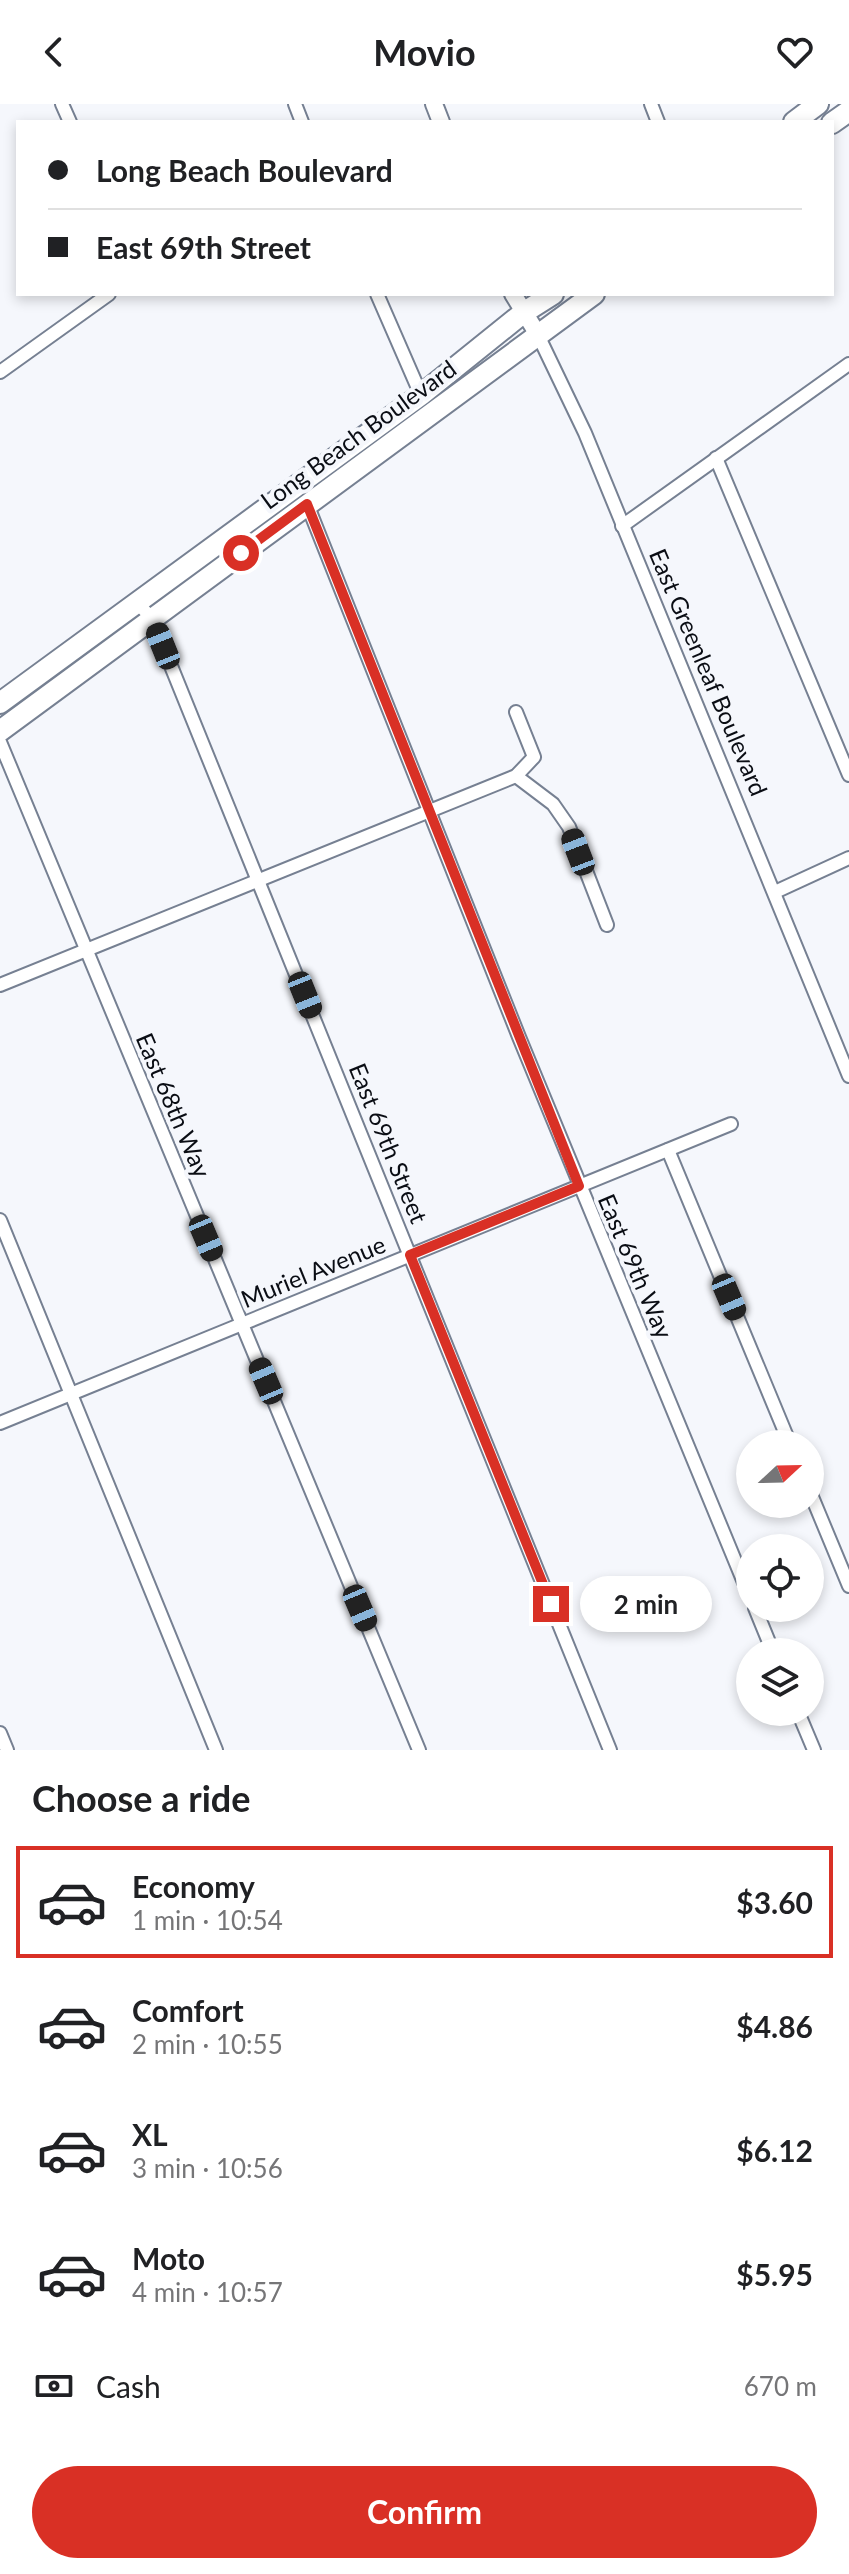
<!DOCTYPE html>
<html lang="en">
<head>
<meta charset="utf-8">
<style>
  :root { --surface:#fff; --page:#f6f6f6; --text:#202124; --muted:#757577; --line:#e0e0e0; --accent:#d93025 }
  body { margin:0; font-family:Lato,sans-serif; background:var(--page); color:var(--text); height:100vh; display:flex; flex-direction:column; font-size:30px; white-space:nowrap }
  * { box-sizing:border-box; margin:0 }
  p { font-size:26px; color:var(--muted) }
  .icon { flex:none; width:44px; height:44px; fill:none; stroke:currentColor; stroke-width:2; stroke-linecap:round; stroke-linejoin:round }
  .map { position:relative; height:1646px; overflow:hidden }
  .drawer { display:flex; flex-direction:column; background:var(--surface); flex:1 }
  .drawer>* { flex:none }
  .guide { position:absolute; left:16px; top:16px; width:818px; height:176px; border-radius:0px; box-shadow:0 4px 12px #0003; display:grid; align-content:center; height:176px; padding:0 32px; background:var(--surface) }
  .needle { width:52px; rotate:68deg }
  .tools { position:absolute; left:736px; top:1326px; display:grid; gap:16px }
  .tools a { display:grid; place-items:center; width:88px; height:88px; border-radius:50%; background:var(--surface); box-shadow:0 4px 12px #0003; font-size:40px }
  .end { position:absolute; width:36px; height:36px; margin:-18px; border:10px solid #d93025; background:#fff; box-shadow:0 0 0 4px #fff }
  .from { border-radius:50% }
  .bubble { position:absolute; height:56px; border-radius:28px; background:var(--surface); box-shadow:0 4px 12px #0003; font-size:26px; font-weight:700; line-height:56px; text-align:center }
  .car { position:absolute; width:24px; height:48px; margin:-24px -12px; border-radius:10px; box-shadow:0 0 6px 2px #0007; background:linear-gradient(#222 24%,#8ab4d8 0 40%,#222 0 76%,#8ab4d8 0 86%,#222 0) }
  .guide b { display:flex; align-items:center; gap:28px; height:76px; font-size:30px }
  .guide b+b { border-top:2px solid var(--line) }
  .guide i { width:20px; height:20px; background:var(--text) }
  ul { padding:0; list-style:none }
  li { display:flex; align-items:center; gap:24px; height:112px; margin:0 16px 12px; padding:0 16px; border:4px solid transparent; border-radius:0px }
  li div { flex:1 }
  li b { display:block; font-size:30px }
  li em { font-style:normal; font-weight:700 }
  li.on { border-color:var(--accent) }
  li>.icon { width:72px; height:72px; stroke-width:1.5 }
  h2 { padding:0 32px; font-size:36px; line-height:96px }
  .pay { display:flex; align-items:center; gap:20px; height:88px; padding:0 32px; font-size:30px }
  .pay p { margin-inline-start:auto }
  .button { display:flex; gap:16px; margin-top:auto; padding:16px 32px }
  .button a { flex:1; height:92px; border-radius:48px; background:var(--accent); color:#fff; font-size:32px; font-weight:700; line-height:92px; text-align:center }
  header { display:flex; justify-content:space-between; align-items:center; height:104px; padding:0 32px; background:var(--surface); font-size:36px; font-weight:700 }
  .map>svg:first-child { display:block }
  .lines { fill:none; stroke-linecap:round; stroke-linejoin:round }
  .minor-casing { stroke:#768092; stroke-width:16 }
  .tertiary-casing { stroke:#768092; stroke-width:20 }
  .primary-casing { stroke:#768092; stroke-width:24 }
  .minor { stroke:#fff; stroke-width:12 }
  .tertiary { stroke:#fff; stroke-width:16 }
  .primary { stroke:#fff; stroke-width:20 }
  .route { stroke:#d93025; stroke-width:10 }
  .labels { text-anchor:middle; dominant-baseline:central; stroke-width:8; stroke-linejoin:round; paint-order:stroke }
  .street-label { font-size:24px; fill:#0a0d14; stroke:#f5f7fc }
</style>
</head>
<body>
<header><svg class="icon" aria-label="back" viewBox="0 0 24 24"><path d="M15 5l-7 7 7 7"/></svg>Movio<svg class="icon" aria-label="heart" viewBox="0 0 24 24"><path d="M12 20l-8-8c-3-5 5-10 8-4 3-6 11-1 8 4z"/></svg></header>
<div class="map">
<svg width="849" height="1646" viewBox="0 0 849 1646">
  <rect width="100%" height="100%" fill="#f5f7fc"/>
  <g class="lines">
    <g class="minor-casing">
      <g id="minor">
        <path d="M62,0L70,18"/>
        <path d="M295,0L302,18"/>
        <path d="M651,0L658,18"/>
        <path d="M377,190L421,291"/>
        <path d="M537,229L585,329L849,972"/>
        <path d="M0,268L109,190"/>
        <path d="M716,354L849,671"/>
        <path d="M307,400L519,933L750,1493"/>
        <path d="M622,422L849,260"/>
        <path d="M137,498L152,515L610,1646"/>
        <path d="M0,638L419,1646"/>
        <path d="M516,672L553,700L569,723L607,821"/>
        <path d="M775,788L849,754"/>
        <path d="M0,881L516,672L534,653L516,608"/>
        <path d="M668,1046L790,1340"/>
        <path d="M0,1116L216,1646"/>
        <path d="M0,1319L731,1020"/>
        <path d="M810,1388L849,1482"/>
        <path d="M755,1504L773,1548"/>
        <path d="M798,1608L814,1646"/>
        <path d="M0,1629L7,1646"/>
      </g>
    </g>
    <g class="tertiary-casing">
      <g id="tertiary">
        <path d="M434,0L441,18"/>
        <path d="M513,190L537,229"/>
      </g>
    </g>
    <g class="primary-casing">
      <g id="primary">
        <path d="M794,18L818,0"/>
        <path d="M832,19L849,7"/>
        <path d="M0,599L421,291L523,209L553,190"/>
        <path d="M0,627L594,190"/>
      </g>
    </g>
    <use href="#minor" class="minor"/>
    <use href="#tertiary" class="tertiary"/>
    <use href="#primary" class="primary"/>
  </g>
  <g class="lines">
    <path class="route" d="M241,449L307,400L579,1082L410,1151L551,1500"/>
  </g>
  <g class="labels">
    <g class="street-label">
      <text transform="translate(358 330) rotate(-36)">Long Beach Boulevard</text>
      <text transform="translate(709 568) rotate(67)">East Greenleaf Boulevard</text>
      <text transform="translate(174 1001) rotate(67)">East 68th Way</text>
      <text transform="translate(389 1039) rotate(68)">East 69th Street</text>
      <text transform="translate(636 1162) rotate(67)">East 69th Way</text>
      <text transform="translate(313 1167) rotate(-22)">Muriel Avenue</text>
    </g>
  </g>
</svg>
<div class="tools">
<a><svg class="needle" viewBox="-14 -14 28 28"><path d="M0-13l5 13h-10z" fill="#e53935"/><path d="M0 13l5-13h-10z" fill="#757577"/></svg></a>
<a><svg class="icon" aria-label="locate" viewBox="0 0 24 24"><circle cx="12" cy="12" r="6"/><path d="M12 2v4M12 18v4M2 12h4M18 12h4"/></svg></a>
<a><svg class="icon" aria-label="layers" viewBox="0 0 24 24"><path d="M12 4l9 5-9 5-9-5zM3 14l9 5 9-5"/></svg></a>
</div>
<i class="end from" style="left:241px;top:449px"></i>
<i class="end" style="left:551px;top:1500px"></i>
<div class="bubble" style="left:580px;top:1472px;width:132px">2 min</div>
<i class="car" style="left:163px;top:542px;rotate:338deg"></i>
<i class="car" style="left:578px;top:748px;rotate:339deg"></i>
<i class="car" style="left:305px;top:891px;rotate:158deg"></i>
<i class="car" style="left:206px;top:1134px;rotate:157deg"></i>
<i class="car" style="left:729px;top:1193px;rotate:157deg"></i>
<i class="car" style="left:266px;top:1277px;rotate:337deg"></i>
<i class="car" style="left:360px;top:1504px;rotate:157deg"></i>
<div class="guide">
<b><i class="from"></i>Long Beach Boulevard</b>
<b><i></i>East 69th Street</b>
</div>
</div>
<section class="drawer">
<h2>Choose a ride</h2>
<ul>
<li class="on"><svg class="icon" aria-label="car" viewBox="0 0 24 24"><path d="M5 17H2v-5l4-1 3-4h7l3 4 3 1v5h-3M9 17h6M6 11h13"/><circle cx="7" cy="17" r="2"/><circle cx="17" cy="17" r="2"/></svg><div><b>Economy</b><p>1 min · 10:54</p></div><em>$3.60</em></li>
<li><svg class="icon" aria-label="car" viewBox="0 0 24 24"><path d="M5 17H2v-5l4-1 3-4h7l3 4 3 1v5h-3M9 17h6M6 11h13"/><circle cx="7" cy="17" r="2"/><circle cx="17" cy="17" r="2"/></svg><div><b>Comfort</b><p>2 min · 10:55</p></div><em>$4.86</em></li>
<li><svg class="icon" aria-label="car" viewBox="0 0 24 24"><path d="M5 17H2v-5l4-1 3-4h7l3 4 3 1v5h-3M9 17h6M6 11h13"/><circle cx="7" cy="17" r="2"/><circle cx="17" cy="17" r="2"/></svg><div><b>XL</b><p>3 min · 10:56</p></div><em>$6.12</em></li>
<li><svg class="icon" aria-label="car" viewBox="0 0 24 24"><path d="M5 17H2v-5l4-1 3-4h7l3 4 3 1v5h-3M9 17h6M6 11h13"/><circle cx="7" cy="17" r="2"/><circle cx="17" cy="17" r="2"/></svg><div><b>Moto</b><p>4 min · 10:57</p></div><em>$5.95</em></li>
</ul>
<div class="pay"><svg class="icon" aria-label="cash" viewBox="0 0 24 24"><path d="M3 7h18v10H3z"/><circle cx="12" cy="12" r="2"/></svg>Cash<p>670 m</p></div>
<div class="button"><a>Confirm</a></div>
</section>
</body>
</html>
